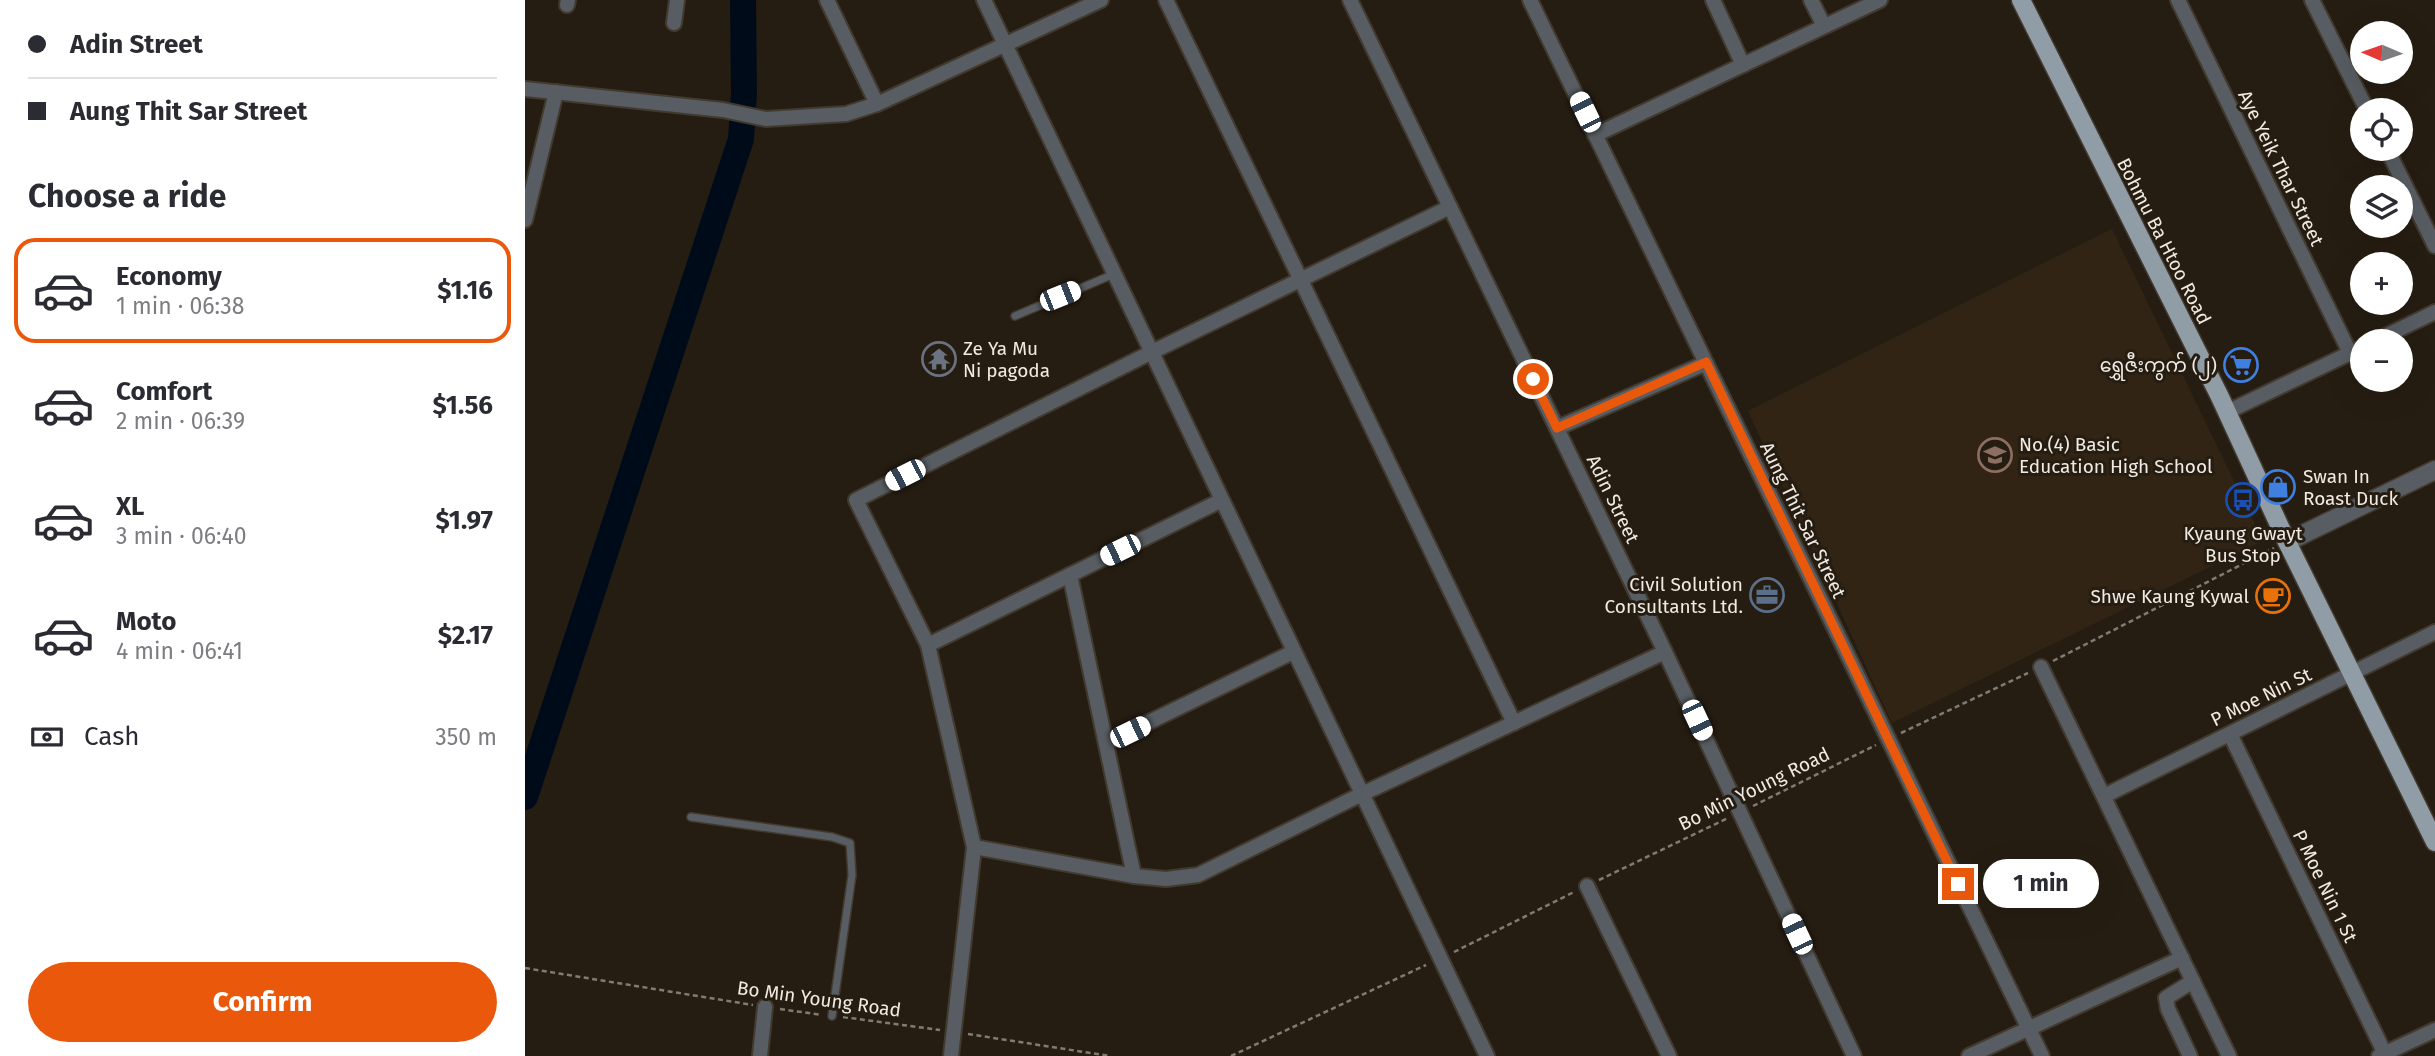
<!DOCTYPE html>
<html lang="en">
<head>
<meta charset="utf-8">
<style>
  :root { --surface:#fff; --page:#f7f7f7; --text:#2b2b33; --muted:#7c7c81; --line:#e1e1e2; --accent:#ea580c }
  body { margin:0; font-family:"Fira Sans","Noto Sans Myanmar",sans-serif; background:var(--page); color:var(--text); height:100vh; display:flex; flex-direction:column; font-size:26px; white-space:nowrap }
  * { box-sizing:border-box; margin:0 }
  p { font-size:23px; color:var(--muted) }
  .icon { flex:none; width:38px; height:38px; fill:none; stroke:currentColor; stroke-width:2; stroke-linecap:round; stroke-linejoin:round }
  .map { position:relative; flex:1; overflow:hidden }
  .panel { display:flex; flex-direction:column; background:var(--surface); width:525px }
  .panel>* { flex:none }
  .guide { display:grid; align-content:center; height:154px; padding:0 28px; background:var(--surface) }
  .needle { width:46px; rotate:272deg }
  .fabs { position:absolute; left:1825px; top:21px; display:grid; gap:14px }
  .fabs a { display:grid; place-items:center; width:63px; height:63px; border-radius:50%; background:var(--surface); box-shadow:0 7px 28px #0002; font-size:35px }
  .end { position:absolute; width:32px; height:32px; margin:-16px; border:9px solid #ea580c; background:#fff; box-shadow:0 0 0 4px #fff }
  .from { border-radius:50% }
  .bubble { position:absolute; height:49px; border-radius:24px; background:var(--surface); box-shadow:0 7px 28px #0002; font-size:23px; font-weight:700; line-height:49px; text-align:center }
  .car { position:absolute; width:21px; height:42px; margin:-21px -10px; border-radius:9px; box-shadow:0 0 5px 2px #0007; background:linear-gradient(#fff 24%,#345 0 40%,#fff 0 76%,#345 0 86%,#fff 0) }
  .guide b { display:flex; align-items:center; gap:24px; height:66px; font-size:26px }
  .guide b+b { border-top:2px solid var(--line) }
  .guide i { width:18px; height:18px; background:var(--text) }
  ul { padding:0; list-style:none }
  li { display:flex; align-items:center; gap:21px; height:105px; margin:0 14px 10px; padding:0 14px; border:4px solid transparent; border-radius:21px }
  li div { flex:1 }
  li b { display:block; font-size:26px }
  li em { font-style:normal; font-weight:700 }
  li.on { border-color:var(--accent) }
  li>.icon { width:63px; height:63px; stroke-width:1.5 }
  h2 { padding:0 28px; font-size:32px; line-height:84px }
  .pay { display:flex; align-items:center; gap:18px; height:77px; padding:0 28px; font-size:26px }
  .pay p { margin-inline-start:auto }
  .button { display:flex; gap:14px; margin-top:auto; padding:14px 28px }
  .button a { flex:1; height:80px; border-radius:42px; background:var(--accent); color:#fff; font-size:28px; font-weight:700; line-height:80px; text-align:center }
  main { display:flex; flex:1; min-height:0 }
  .map>svg:first-child { display:block }
  .built { fill:#312414 }
  .lines { fill:none; stroke-linecap:round; stroke-linejoin:round }
  .river { stroke:#000b19; stroke-width:26 }
  .service-casing { stroke:#423a2f; stroke-width:10 }
  .minor-casing { stroke:#423a2f; stroke-width:18 }
  .tertiary-casing { stroke:#423a2f; stroke-width:21 }
  .primary-casing { stroke:#423a2f; stroke-width:21 }
  .path { stroke:#837b72; stroke-width:2.5; stroke-dasharray:5 3.5; stroke-linecap:butt }
  .service { stroke:#575d62; stroke-width:7 }
  .minor { stroke:#575d62; stroke-width:14 }
  .tertiary { stroke:#575d62; stroke-width:18 }
  .primary { stroke:#909ca6; stroke-width:18 }
  .route { stroke:#ea580c; stroke-width:9 }
  .labels { text-anchor:middle; dominant-baseline:central; stroke-width:6; stroke-linejoin:round; paint-order:stroke }
  .street-label { font-size:19px; fill:#f0eae2; stroke:#261d12 }
  .poi-label { font-size:19px; fill:#f0eae2; stroke:#261d12; text-anchor:start }
</style>
</head>
<body>
<main>
<section class="panel">
<div class="guide">
<b><i class="from"></i>Adin Street</b>
<b><i></i>Aung Thit Sar Street</b>
</div>
<h2>Choose a ride</h2>
<ul>
<li class="on"><svg class="icon" aria-label="car" viewBox="0 0 24 24"><path d="M5 17H2v-5l4-1 3-4h7l3 4 3 1v5h-3M9 17h6M6 11h13"/><circle cx="7" cy="17" r="2"/><circle cx="17" cy="17" r="2"/></svg><div><b>Economy</b><p>1 min · 06:38</p></div><em>$1.16</em></li>
<li><svg class="icon" aria-label="car" viewBox="0 0 24 24"><path d="M5 17H2v-5l4-1 3-4h7l3 4 3 1v5h-3M9 17h6M6 11h13"/><circle cx="7" cy="17" r="2"/><circle cx="17" cy="17" r="2"/></svg><div><b>Comfort</b><p>2 min · 06:39</p></div><em>$1.56</em></li>
<li><svg class="icon" aria-label="car" viewBox="0 0 24 24"><path d="M5 17H2v-5l4-1 3-4h7l3 4 3 1v5h-3M9 17h6M6 11h13"/><circle cx="7" cy="17" r="2"/><circle cx="17" cy="17" r="2"/></svg><div><b>XL</b><p>3 min · 06:40</p></div><em>$1.97</em></li>
<li><svg class="icon" aria-label="car" viewBox="0 0 24 24"><path d="M5 17H2v-5l4-1 3-4h7l3 4 3 1v5h-3M9 17h6M6 11h13"/><circle cx="7" cy="17" r="2"/><circle cx="17" cy="17" r="2"/></svg><div><b>Moto</b><p>4 min · 06:41</p></div><em>$2.17</em></li>
</ul>
<div class="pay"><svg class="icon" aria-label="cash" viewBox="0 0 24 24"><path d="M3 7h18v10H3z"/><circle cx="12" cy="12" r="2"/></svg>Cash<p>350 m</p></div>
<div class="button"><a>Confirm</a></div>
</section>
<div class="map">
<svg width="1910" height="1056" viewBox="0 0 1910 1056">
  <rect width="100%" height="100%" fill="#261d12"/>
  <path class="built" d="M1587,229L1738,541L1367,723L1223,411Z"/>
  <g class="lines">
    <path class="river" d="M0,797L216,139L219,93L218,0"/>
    <g class="service-casing">
      <g id="service">
        <path d="M490,316L589,274"/>
        <path d="M166,817L307,837L325,843L327,875L307,1016"/>
      </g>
    </g>
    <g class="minor-casing">
      <g id="minor">
        <path d="M302,0L352,104"/>
        <path d="M459,0L962,1056"/>
        <path d="M641,0L989,723"/>
        <path d="M825,0L1140,652L1329,1056"/>
        <path d="M1005,0L1517,1056"/>
        <path d="M1188,0L1218,65"/>
        <path d="M1286,0L1299,26"/>
        <path d="M1653,0L1825,353"/>
        <path d="M1787,0L1842,110"/>
        <path d="M42,5L43,0"/>
        <path d="M149,23L152,0"/>
        <path d="M0,89L198,110L241,119L321,114L352,104L576,0"/>
        <path d="M1070,135L1355,0"/>
        <path d="M1862,149L1910,246"/>
        <path d="M0,220L31,92"/>
        <path d="M1850,341L1910,312"/>
        <path d="M1702,412L1838,347"/>
        <path d="M1032,428L1181,363"/>
        <path d="M545,575L609,876"/>
        <path d="M403,645L695,501"/>
        <path d="M1516,667L1704,1056"/>
        <path d="M1705,734L1861,1056"/>
        <path d="M581,743L768,652"/>
        <path d="M1579,796L1910,632"/>
        <path d="M449,847L609,876L641,879L673,875L837,794L1140,652"/>
        <path d="M1062,886L1144,1056"/>
        <path d="M235,1056L240,1007"/>
        <path d="M426,1056L449,847L403,645L331,500L627,352L925,207"/>
        <path d="M1444,1056L1657,958"/>
        <path d="M1665,1056L1643,1009L1641,998L1668,981"/>
        <path d="M1854,1056L1910,1030"/>
      </g>
    </g>
    <g class="tertiary-casing">
      <path id="tertiary" d="M1762,542L1910,470"/>
    </g>
    <g class="primary-casing">
      <path id="primary" d="M1496,0L1695,397L1762,542L1910,842"/>
    </g>
    <g class="path">
      <path d="M1528,661L1749,548"/>
      <path d="M1376,733L1503,673"/>
      <path d="M1228,806L1351,745"/>
      <path d="M1074,880L1203,818"/>
      <path d="M929,952L1049,892"/>
      <path d="M0,968L228,1005"/>
      <path d="M255,1009L297,1015"/>
      <path d="M318,1017L415,1030"/>
      <path d="M443,1034L585,1056"/>
      <path d="M706,1056L901,965"/>
    </g>
    <use href="#service" class="service"/>
    <use href="#minor" class="minor"/>
    <use href="#tertiary" class="tertiary"/>
    <use href="#primary" class="primary"/>
  </g>
  <g class="lines">
    <path class="route" d="M1008,379L1032,428L1181,362L1433,884"/>
  </g>
  <defs>
    <g id="temple-ring" transform="scale(1.75)"><circle r="9.5" fill="#261d12" stroke="#6b7280" stroke-width="1.5"/><path d="M0-6L5-2H3V0L6.5 2.5H4V6H1.5V3h-3V6H-4V2.5H-6.5L-3 0V-2H-5Z" fill="#6b7280"/></g>
    <g id="supermarket-ring" transform="scale(1.75)"><circle r="9.5" fill="#261d12" stroke="#3f7fe0" stroke-width="1.5"/><path d="M-6-5.5h2.5l.6 2H6L4.5 2H-2.5L-4.4-4H-6ZM-1.5 3.2a1.3 1.3 0 1 0 .1 0ZM3 3.2a1.3 1.3 0 1 0 .1 0Z" fill="#3f7fe0"/></g>
    <g id="school-ring" transform="scale(1.75)"><circle r="9.5" fill="#261d12" stroke="#8d6e63" stroke-width="1.5"/><path d="M0-5L7-2L0 1L-7-2ZM-4 1L0 2.5L4 1V4Q0 6-4 4Z" fill="#8d6e63"/></g>
    <g id="shop-ring" transform="scale(1.75)"><circle r="9.5" fill="#261d12" stroke="#3f7fe0" stroke-width="1.5"/><path d="M-5-2.5h2.3a2.7 3.5 0 0 1 5.4 0H5L5.5 6h-11ZM-1.5-2.5h3a1.5 2.3 0 0 0-3 0Z" fill="#3f7fe0"/></g>
    <g id="bus-ring" transform="scale(1.75)"><circle r="9.5" fill="#261d12" stroke="#1a4fb4" stroke-width="1.5"/><path d="M-5-6H5V4H4V6H2V4H-2V6H-4V4H-5ZM-3.5-4V0h7V-4ZM-3.5 1.2v1.5H-2V1.2ZM2 1.2v1.5H3.5V1.2Z" fill="#1a4fb4"/></g>
    <g id="office-ring" transform="scale(1.75)"><circle r="9.5" fill="#261d12" stroke="#5c6f8a" stroke-width="1.5"/><path d="M-6-3h4V-5.5h4V-3h4V5H-6ZM-1-4.5V-3h2v-1.5ZM-6 0V1H6V0Z" fill="#5c6f8a"/></g>
    <g id="cafe-ring" transform="scale(1.75)"><circle r="9.5" fill="#261d12" stroke="#e8710a" stroke-width="1.5"/><path d="M-5.5-4.5H6V0H3Q3 3.5 0 3.5H-2.5Q-5.5 3.5-5.5 0ZM3-3.2v2h1.7v-2ZM-6 4.5H4V6H-6Z" fill="#e8710a"/></g>
  </defs>
  <g fill-rule="evenodd">
    <use href="#temple-ring" x="414" y="359"/>
    <use href="#supermarket-ring" x="1716" y="365"/>
    <use href="#school-ring" x="1470" y="455"/>
    <use href="#shop-ring" x="1753" y="487"/>
    <use href="#bus-ring" x="1718" y="500"/>
    <use href="#office-ring" x="1242" y="595"/>
    <use href="#cafe-ring" x="1748" y="596"/>
  </g>
  <g class="labels">
    <g class="street-label">
      <text transform="translate(1756 168) rotate(64)">Aye Yeik Thar Street</text>
      <text transform="translate(1639 241) rotate(63)">Bohmu Ba Htoo Road</text>
      <text transform="translate(1088 499) rotate(64)">Adin Street</text>
      <text transform="translate(1278 520) rotate(64)">Aung Thit Sar Street</text>
      <text transform="translate(1736 697) rotate(-26)">P Moe Nin St</text>
      <text transform="translate(1229 789) rotate(-26)">Bo Min Young Road</text>
      <text transform="translate(1800 886) rotate(64)">P Moe Nin 1 St</text>
      <text transform="translate(294 999) rotate(8)">Bo Min Young Road</text>
    </g>
    <g class="poi-label">
      <text x="438" y="348">Ze Ya Mu<tspan x="438" dy="22">Ni pagoda</tspan></text>
      <text x="1692" y="365" text-anchor="end">ရွှေဇီးကွက် (၂)</text>
      <text x="1494" y="444">No.(4) Basic<tspan x="1494" dy="22">Education High School</tspan></text>
      <text x="1778" y="476">Swan In<tspan x="1778" dy="22">Roast Duck</tspan></text>
      <text x="1718" y="533" text-anchor="middle">Kyaung Gwayt<tspan x="1718" dy="22">Bus Stop</tspan></text>
      <text x="1218" y="584" text-anchor="end">Civil Solution<tspan x="1218" dy="22">Consultants Ltd.</tspan></text>
      <text x="1724" y="596" text-anchor="end">Shwe Kaung Kywal</text>
    </g>
  </g>
</svg>
<div class="fabs">
<a><svg class="needle" viewBox="-14 -14 28 28"><path d="M0-13l5 13h-10z" fill="#e53935"/><path d="M0 13l5-13h-10z" fill="#7c7c81"/></svg></a>
<a><svg class="icon" aria-label="locate" viewBox="0 0 24 24"><circle cx="12" cy="12" r="6"/><path d="M12 2v4M12 18v4M2 12h4M18 12h4"/></svg></a>
<a><svg class="icon" aria-label="layers" viewBox="0 0 24 24"><path d="M12 4l9 5-9 5-9-5zM3 14l9 5 9-5"/></svg></a>
<a>+</a>
<a>−</a>
</div>
<i class="end from" style="left:1008px;top:379px"></i>
<i class="end" style="left:1433px;top:884px"></i>
<div class="bubble" style="left:1458px;top:859px;width:116px">1 min</div>
<i class="car" style="left:1060px;top:112px;rotate:334deg"></i>
<i class="car" style="left:535px;top:296px;rotate:68deg"></i>
<i class="car" style="left:380px;top:475px;rotate:243deg"></i>
<i class="car" style="left:595px;top:550px;rotate:244deg"></i>
<i class="car" style="left:1172px;top:720px;rotate:155deg"></i>
<i class="car" style="left:605px;top:732px;rotate:64deg"></i>
<i class="car" style="left:1272px;top:934px;rotate:335deg"></i>
</div>
</main>
</body>
</html>
